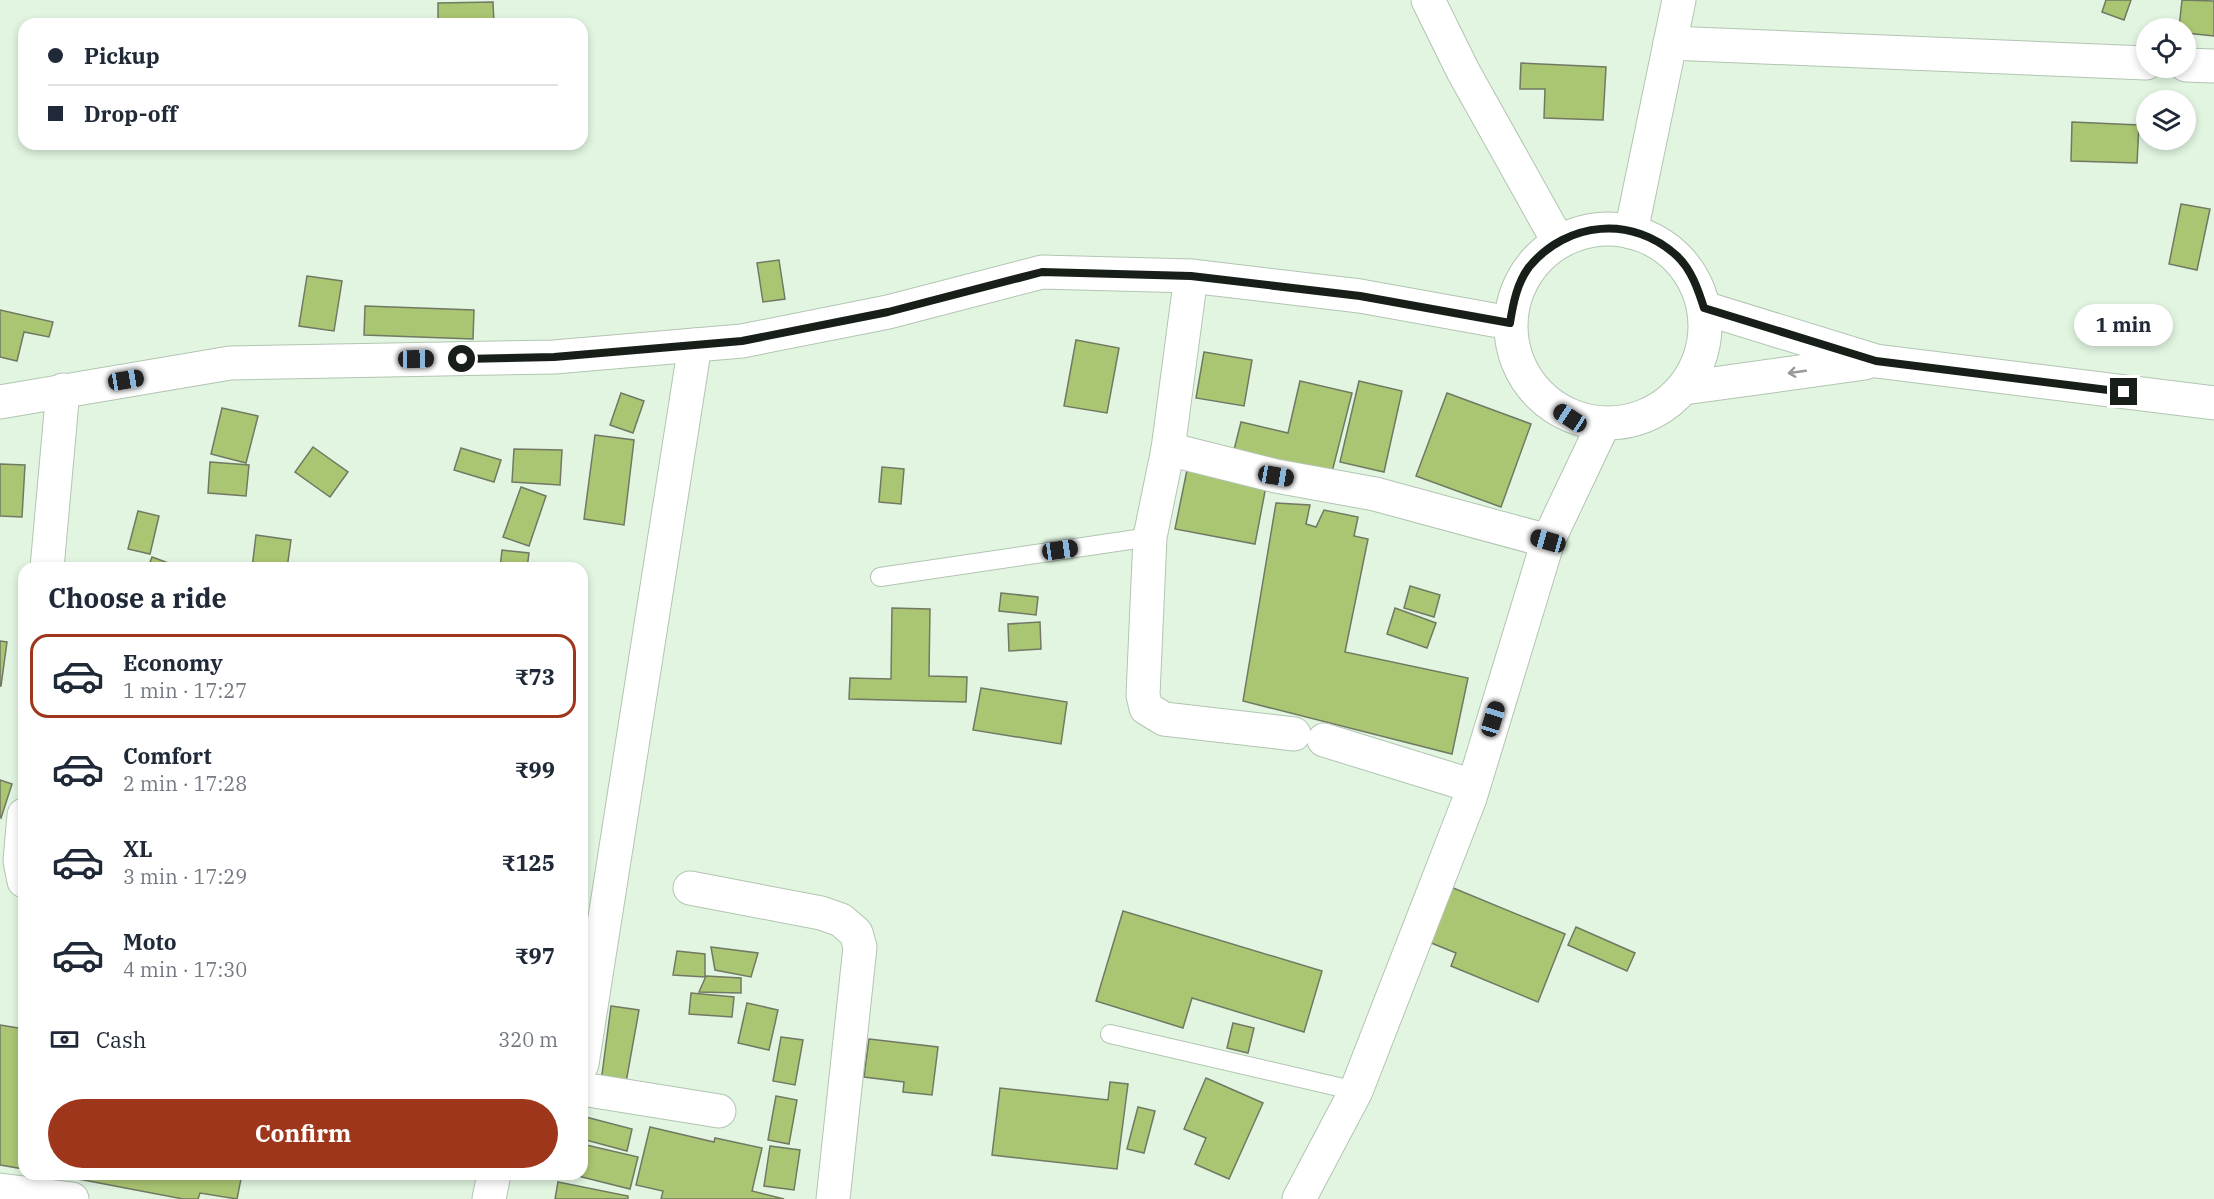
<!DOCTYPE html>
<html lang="en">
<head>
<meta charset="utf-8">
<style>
  :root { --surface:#fff; --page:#f6f6f7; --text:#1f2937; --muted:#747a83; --line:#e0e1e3; --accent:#9e361c }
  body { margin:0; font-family:"IBM Plex Serif",serif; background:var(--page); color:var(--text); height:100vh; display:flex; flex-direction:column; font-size:22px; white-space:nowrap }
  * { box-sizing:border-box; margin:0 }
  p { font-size:20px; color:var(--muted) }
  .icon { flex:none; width:33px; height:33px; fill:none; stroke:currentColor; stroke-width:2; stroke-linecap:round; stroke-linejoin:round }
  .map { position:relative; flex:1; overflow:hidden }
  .side { position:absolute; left:18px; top:562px; width:570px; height:618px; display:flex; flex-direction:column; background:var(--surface); border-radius:18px; box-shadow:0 3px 9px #0003 }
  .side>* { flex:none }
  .banner { position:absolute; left:18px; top:18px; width:570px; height:132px; border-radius:18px; box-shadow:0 3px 9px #0003; display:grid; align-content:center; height:132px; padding:0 30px; background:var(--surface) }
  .tools { position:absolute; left:2136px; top:18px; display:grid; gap:12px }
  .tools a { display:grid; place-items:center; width:60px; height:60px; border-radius:50%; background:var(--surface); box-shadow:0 3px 9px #0003; font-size:30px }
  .end { position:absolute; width:27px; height:27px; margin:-14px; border:8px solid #181f18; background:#fff; box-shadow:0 0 0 3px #fff }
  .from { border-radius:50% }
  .bubble { position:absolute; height:42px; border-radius:21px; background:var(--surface); box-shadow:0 3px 9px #0003; font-size:20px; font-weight:700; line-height:42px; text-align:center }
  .car { position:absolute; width:18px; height:36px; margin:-18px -9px; border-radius:8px; box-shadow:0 0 4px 2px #0007; background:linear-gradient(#222 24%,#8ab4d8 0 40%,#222 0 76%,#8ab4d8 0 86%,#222 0) }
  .banner b { display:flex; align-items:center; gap:21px; height:57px; font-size:22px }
  .banner b+b { border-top:2px solid var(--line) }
  .banner i { width:15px; height:15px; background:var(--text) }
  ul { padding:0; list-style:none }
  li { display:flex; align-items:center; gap:18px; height:84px; margin:0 12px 9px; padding:0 18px; border:3px solid transparent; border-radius:18px }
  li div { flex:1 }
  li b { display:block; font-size:22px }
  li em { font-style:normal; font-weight:700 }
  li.on { border-color:var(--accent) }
  li>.icon { width:54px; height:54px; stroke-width:1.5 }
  h2 { padding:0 30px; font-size:27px; line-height:72px }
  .pay { display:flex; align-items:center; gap:15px; height:66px; padding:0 30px; font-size:22px }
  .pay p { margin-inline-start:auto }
  .cta { display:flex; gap:12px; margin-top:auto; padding:12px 30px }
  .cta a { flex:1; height:69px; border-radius:36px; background:var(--accent); color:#fff; font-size:24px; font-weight:700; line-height:69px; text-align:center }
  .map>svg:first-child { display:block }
  .building { fill:#abc673; stroke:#717963; stroke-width:1.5 }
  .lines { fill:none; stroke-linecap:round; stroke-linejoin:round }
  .service-casing { stroke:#b2c5b2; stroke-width:20 }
  .minor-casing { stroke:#b2c5b2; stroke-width:35 }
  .tertiary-casing { stroke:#b2c5b2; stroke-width:35 }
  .service { stroke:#fff; stroke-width:18 }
  .minor { stroke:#fff; stroke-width:33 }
  .tertiary { stroke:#fff; stroke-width:33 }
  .oneway { stroke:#979a97 }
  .route { stroke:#181f18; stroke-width:8 }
</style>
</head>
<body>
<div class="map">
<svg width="2214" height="1199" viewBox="0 0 2214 1199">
  <rect width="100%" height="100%" fill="#e1f5e1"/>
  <g class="building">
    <path d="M2106,0H2131L2124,20L2102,12Z"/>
    <path d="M2182,0L2214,1V36L2186,33V28H2179Z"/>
    <path d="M493,2L494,24H438V3Z"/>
    <path d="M1521,63L1606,67L1603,120L1544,118L1545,89H1520Z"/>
    <path d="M2072,122L2139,125L2137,163L2071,161Z"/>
    <path d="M2181,204L2210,209L2197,270L2169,264Z"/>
    <path d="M779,260L785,299L763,302L757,263Z"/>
    <path d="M307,276L342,281L334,331L299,326Z"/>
    <path d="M365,306L474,310L473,339L364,335Z"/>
    <path d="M0,310L53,322L49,337L24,332L17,361L0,357Z"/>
    <path d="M1076,340L1119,348L1107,413L1064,406Z"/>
    <path d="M1204,352L1252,360L1244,406L1196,398Z"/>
    <path d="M1300,381L1352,393L1331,476L1231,462L1241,422L1288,433Z"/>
    <path d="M1359,381L1402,391L1384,472L1340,462Z"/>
    <path d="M621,393L644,401L633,433L610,425Z"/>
    <path d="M1447,393L1531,424L1501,507L1416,476Z"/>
    <path d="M222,408L258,416L246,463L211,454Z"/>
    <path d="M595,435L634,440L624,525L584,519Z"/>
    <path d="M313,447L348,472L330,497L295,472Z"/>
    <path d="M461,448L501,460L494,482L454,470Z"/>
    <path d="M514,449L562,450L560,485L512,482Z"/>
    <path d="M210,462L249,465L246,496L208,493Z"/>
    <path d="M0,464L25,465L22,517L0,516Z"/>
    <path d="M882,467L904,469L901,504L879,502Z"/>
    <path d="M1187,470L1266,486L1255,544L1175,529Z"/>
    <path d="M521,487L546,496L529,546L503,537Z"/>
    <path d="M1276,503L1310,505L1306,524L1316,527L1324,510L1358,517L1354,536L1368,539L1345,652L1468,678L1452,754L1243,701Z"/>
    <path d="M138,511L159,516L150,554L128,549Z"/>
    <path d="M256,535L291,540L287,568H252Z"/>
    <path d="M502,550L529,553L527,568H500Z"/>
    <path d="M152,557L182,568H148Z"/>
    <path d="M1410,586L1440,595L1434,617L1404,608Z"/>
    <path d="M1001,593L1038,597L1036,615L999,611Z"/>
    <path d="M892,608L930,609L929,676L967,677L966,702L849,699L850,678L891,679Z"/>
    <path d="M1395,608L1436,623L1427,648L1387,634Z"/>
    <path d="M1040,622L1041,649L1009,651L1008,624Z"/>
    <path d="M0,641L7,642L1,686H0Z"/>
    <path d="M981,688L1067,702L1061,744L973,730Z"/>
    <path d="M0,780L12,784L1,818L0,817Z"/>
    <path d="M1446,885L1565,934L1538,1002L1451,966L1456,953L1424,940Z"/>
    <path d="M1123,911L1322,971L1304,1032L1192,998L1183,1028L1096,1001Z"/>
    <path d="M1576,927L1635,953L1627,971L1568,945Z"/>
    <path d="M711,947L758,953L751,977L715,970Z"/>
    <path d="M677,951L705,954V977L673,975Z"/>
    <path d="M706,976L741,978V993L699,992Z"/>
    <path d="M691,993L734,997L732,1017L689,1014Z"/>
    <path d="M747,1003L778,1010L769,1050L738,1043Z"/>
    <path d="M611,1006L639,1010L625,1088L601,1082Z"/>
    <path d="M1233,1023L1254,1028L1248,1053L1227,1048Z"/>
    <path d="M0,1025L24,1029V1169L0,1165Z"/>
    <path d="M781,1037L803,1040L795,1085L773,1081Z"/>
    <path d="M869,1039L938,1047L932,1095L903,1092L904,1082L864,1077Z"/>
    <path d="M1206,1078L1263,1103L1229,1179L1195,1164L1206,1138L1184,1129Z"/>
    <path d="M1110,1082L1128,1084L1117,1169L992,1155L1000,1088L1108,1100Z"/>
    <path d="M776,1096L797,1100L789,1144L768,1140Z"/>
    <path d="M1138,1107L1155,1111L1144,1153L1127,1149Z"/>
    <path d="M582,1116L632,1129L627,1151L582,1139Z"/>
    <path d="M650,1127L714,1142L715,1138L762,1148L752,1191L784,1199H661L663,1191L636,1185Z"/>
    <path d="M582,1144L638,1157L630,1189L570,1174H582Z"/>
    <path d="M770,1146L800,1150L794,1190L764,1186Z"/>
    <path d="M52,1174H242L237,1199L200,1193L198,1199H183Z"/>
    <path d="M558,1182L628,1196V1199H555Z"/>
  </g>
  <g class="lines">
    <g class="service-casing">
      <g id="service">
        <path d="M880,577L1150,537"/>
        <path d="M1110,1034L1356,1091"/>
      </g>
    </g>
    <g class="minor-casing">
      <g id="minor">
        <path d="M1670,43L2146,63"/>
        <path d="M2186,65L2214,66"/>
        <path d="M1631,232L1679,0"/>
        <path d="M1191,276L1168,449L1150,537L1143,695L1146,708L1164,719L1294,734"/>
        <path d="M0,402L230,363L554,357L742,341L888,312L1042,272L1191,276L1360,296L1510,323"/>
        <path d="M1168,449L1276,476L1375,494L1548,541"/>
        <path d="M47,568L63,390"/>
        <path d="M1324,740L1473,786"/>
        <path d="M24,815L20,861L24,881"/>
        <path d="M690,888L821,913L841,920L856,933L860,947L833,1199"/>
        <path d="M582,1064L695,345"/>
        <path d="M582,1089L719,1111"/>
        <path d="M0,1190L72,1199"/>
        <path d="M489,1199L494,1174"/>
      </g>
    </g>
    <g class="tertiary-casing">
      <g id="tertiary">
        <path d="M1428,0L1463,71L1558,241"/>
        <circle cx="1608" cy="326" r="97"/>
        <path d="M1704,308L1876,361L2214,403"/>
        <path d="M1684,388L1865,363"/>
        <path d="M1299,1199L1356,1091L1470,798L1548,541L1603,425"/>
      </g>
    </g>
    <use href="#service" class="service"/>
    <use href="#minor" class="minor"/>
    <use href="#tertiary" class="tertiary"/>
  </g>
  <defs><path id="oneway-shaft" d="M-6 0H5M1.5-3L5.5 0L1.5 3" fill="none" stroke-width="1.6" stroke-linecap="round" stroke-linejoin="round" transform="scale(1.5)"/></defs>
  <use class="oneway" href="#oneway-shaft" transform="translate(1797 372) rotate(172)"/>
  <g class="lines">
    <path class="route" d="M462,359L554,357L742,341L888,312L1042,272L1191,276L1360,296L1510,323C1513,304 1517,283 1529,267C1567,221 1633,215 1677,256C1691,269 1698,289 1704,308L1876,361L2124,392"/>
  </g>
</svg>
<div class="tools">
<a><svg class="icon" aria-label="locate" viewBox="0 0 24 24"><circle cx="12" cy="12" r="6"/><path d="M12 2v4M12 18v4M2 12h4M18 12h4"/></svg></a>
<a><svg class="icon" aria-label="layers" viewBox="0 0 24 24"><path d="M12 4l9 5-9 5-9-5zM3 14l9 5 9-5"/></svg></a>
</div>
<i class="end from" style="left:462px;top:359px"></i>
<i class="end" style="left:2124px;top:392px"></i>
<div class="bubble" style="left:2074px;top:304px;width:99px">1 min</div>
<i class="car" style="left:416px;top:359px;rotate:89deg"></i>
<i class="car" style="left:126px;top:380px;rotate:81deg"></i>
<i class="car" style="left:1570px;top:418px;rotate:303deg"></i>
<i class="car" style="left:1276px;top:476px;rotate:100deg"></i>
<i class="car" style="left:1548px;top:541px;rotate:286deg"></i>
<i class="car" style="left:1060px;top:550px;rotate:82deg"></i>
<i class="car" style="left:1493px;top:719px;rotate:17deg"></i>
<div class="banner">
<b><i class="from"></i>Pickup</b>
<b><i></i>Drop-off</b>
</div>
<section class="side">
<h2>Choose a ride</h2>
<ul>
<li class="on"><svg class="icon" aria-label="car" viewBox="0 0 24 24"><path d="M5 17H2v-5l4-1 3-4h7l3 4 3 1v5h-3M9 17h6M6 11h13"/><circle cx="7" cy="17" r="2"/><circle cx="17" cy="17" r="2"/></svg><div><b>Economy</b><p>1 min · 17:27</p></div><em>₹73</em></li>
<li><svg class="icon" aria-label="car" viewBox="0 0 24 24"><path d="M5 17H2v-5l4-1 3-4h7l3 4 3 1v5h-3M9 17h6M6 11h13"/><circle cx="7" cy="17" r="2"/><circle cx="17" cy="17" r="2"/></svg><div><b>Comfort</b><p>2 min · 17:28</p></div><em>₹99</em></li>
<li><svg class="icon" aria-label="car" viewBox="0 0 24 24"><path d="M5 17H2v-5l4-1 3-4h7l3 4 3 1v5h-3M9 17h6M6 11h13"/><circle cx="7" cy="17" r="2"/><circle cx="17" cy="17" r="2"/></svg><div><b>XL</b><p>3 min · 17:29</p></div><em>₹125</em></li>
<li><svg class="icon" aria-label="car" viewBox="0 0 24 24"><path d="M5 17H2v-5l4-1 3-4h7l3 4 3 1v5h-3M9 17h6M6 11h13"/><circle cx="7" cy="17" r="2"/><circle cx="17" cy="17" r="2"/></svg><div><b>Moto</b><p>4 min · 17:30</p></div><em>₹97</em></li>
</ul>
<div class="pay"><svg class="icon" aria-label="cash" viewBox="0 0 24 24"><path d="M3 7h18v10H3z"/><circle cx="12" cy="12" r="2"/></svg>Cash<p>320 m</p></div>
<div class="cta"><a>Confirm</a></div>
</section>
</div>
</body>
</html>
